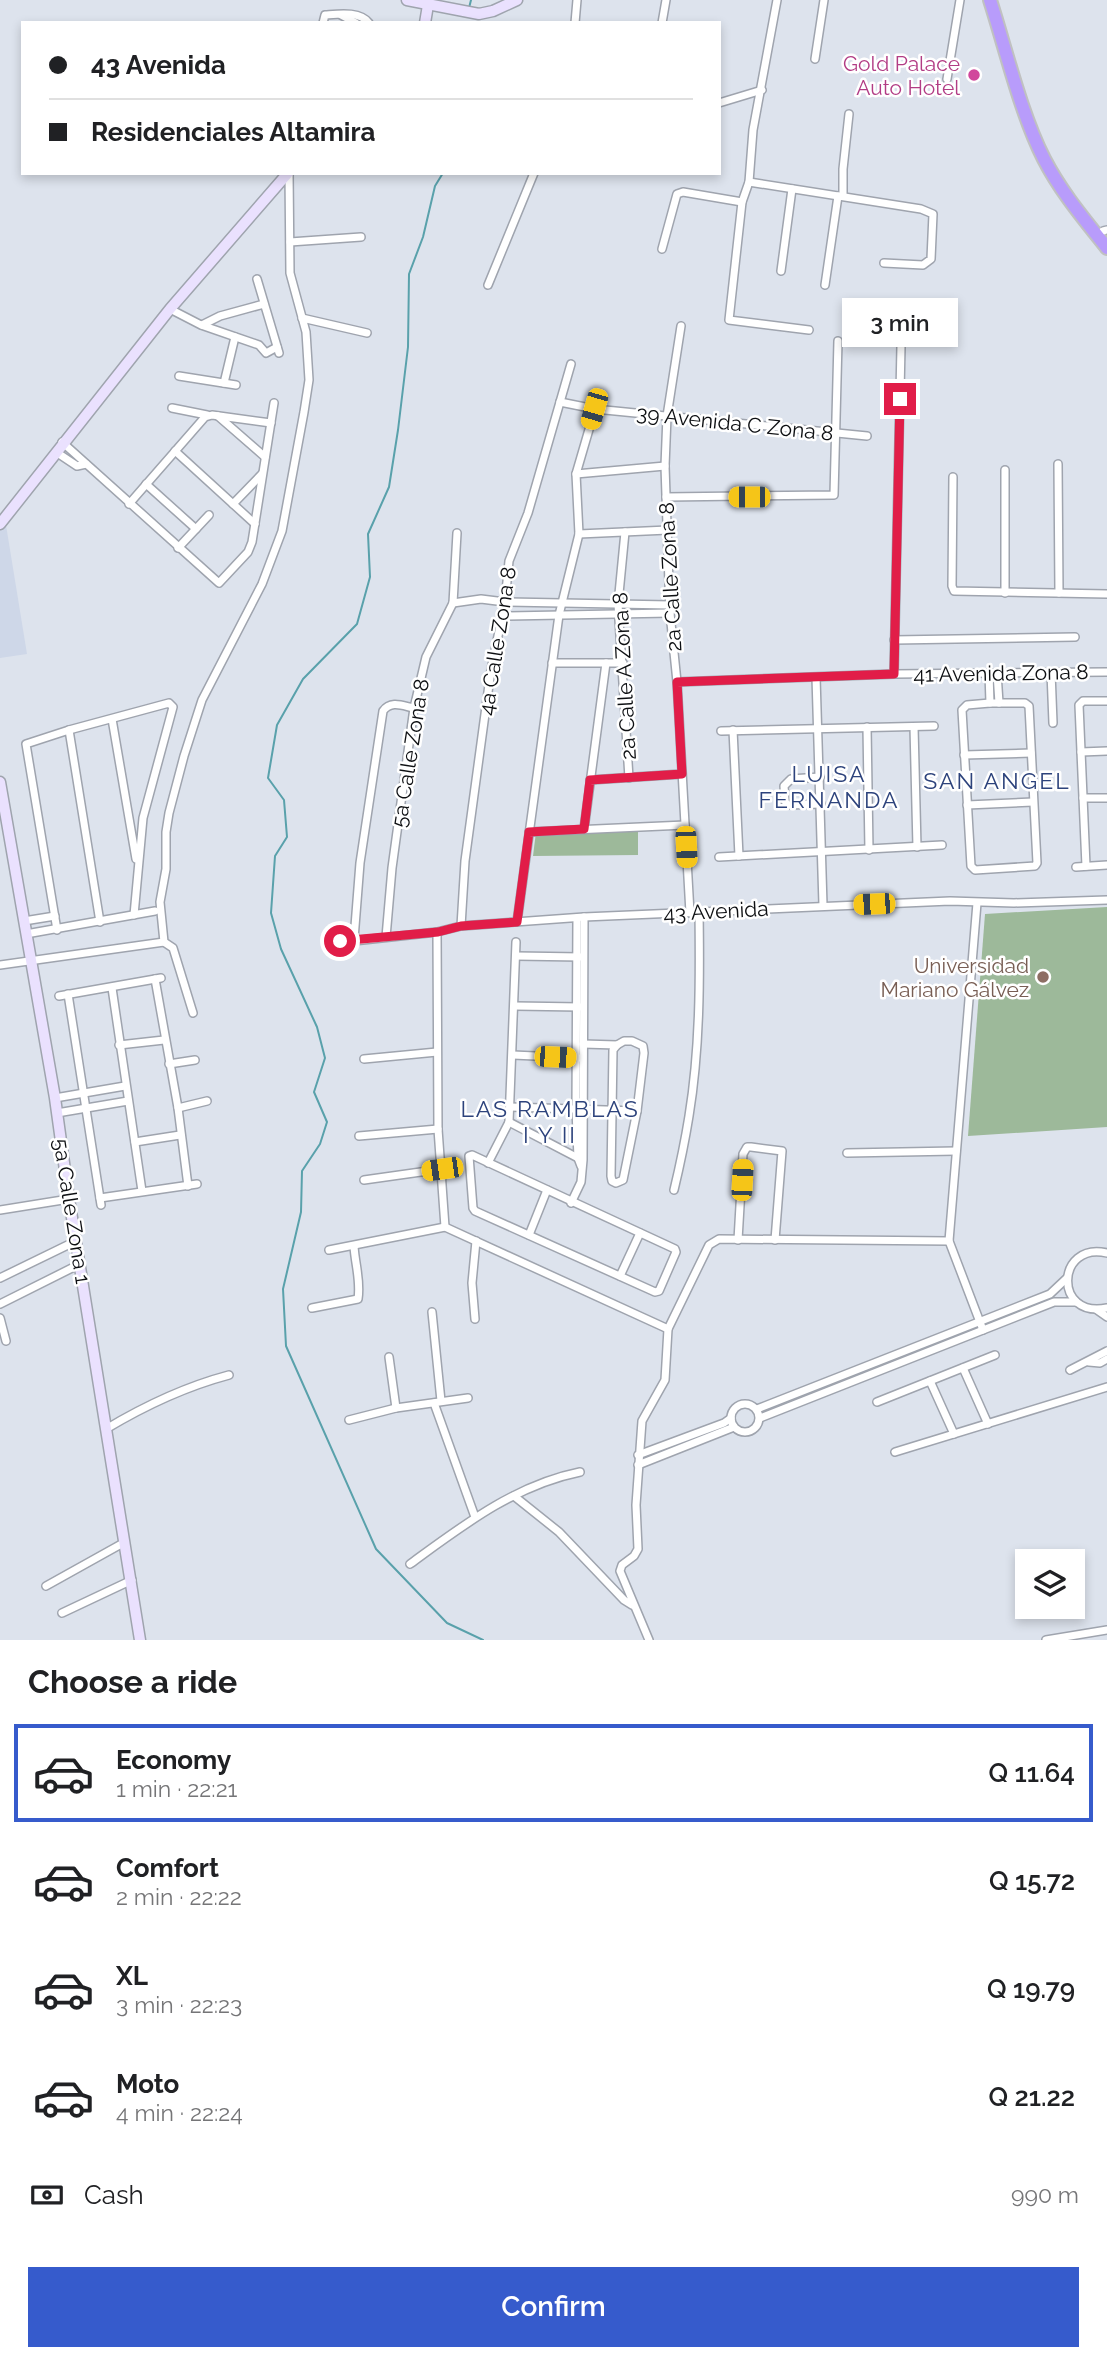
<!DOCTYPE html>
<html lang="en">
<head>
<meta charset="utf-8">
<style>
  :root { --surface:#fff; --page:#f2f2f2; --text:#202124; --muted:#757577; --line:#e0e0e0; --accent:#365bcc }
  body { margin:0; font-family:Raleway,sans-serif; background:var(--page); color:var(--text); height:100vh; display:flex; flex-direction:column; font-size:26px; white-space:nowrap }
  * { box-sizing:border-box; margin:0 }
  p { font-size:23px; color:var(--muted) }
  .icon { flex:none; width:38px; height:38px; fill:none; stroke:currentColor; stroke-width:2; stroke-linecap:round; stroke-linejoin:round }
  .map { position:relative; height:1640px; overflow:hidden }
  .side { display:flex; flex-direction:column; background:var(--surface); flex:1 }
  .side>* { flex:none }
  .guide { position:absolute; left:21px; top:21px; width:700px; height:154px; border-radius:0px; box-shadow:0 4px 10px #0003; display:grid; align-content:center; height:154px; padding:0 28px; background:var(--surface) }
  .fabs { position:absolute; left:1015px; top:1549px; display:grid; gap:14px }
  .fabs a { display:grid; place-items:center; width:70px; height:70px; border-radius:0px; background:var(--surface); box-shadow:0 4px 10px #0003; font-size:35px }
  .end { position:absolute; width:32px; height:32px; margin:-16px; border:9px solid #e11d48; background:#fff; box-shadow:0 0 0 4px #fff }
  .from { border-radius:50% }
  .bubble { position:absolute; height:49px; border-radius:0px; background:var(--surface); box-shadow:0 4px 10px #0003; font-size:23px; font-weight:600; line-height:49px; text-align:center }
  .car { position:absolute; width:21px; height:42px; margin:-21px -10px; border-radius:9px; box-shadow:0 0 5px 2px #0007; background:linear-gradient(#f5c518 24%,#345 0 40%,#f5c518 0 76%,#345 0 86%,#f5c518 0) }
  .guide b { display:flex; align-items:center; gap:24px; height:66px; font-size:26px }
  .guide b+b { border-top:2px solid var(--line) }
  .guide i { width:18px; height:18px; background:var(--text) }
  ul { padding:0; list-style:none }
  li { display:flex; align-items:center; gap:21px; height:98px; margin:0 14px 10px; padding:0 14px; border:4px solid transparent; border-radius:0px }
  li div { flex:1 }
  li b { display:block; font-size:26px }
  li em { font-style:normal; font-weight:600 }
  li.active { border-color:var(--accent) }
  li>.icon { width:63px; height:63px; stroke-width:1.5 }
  h2 { padding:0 28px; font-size:32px; line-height:84px }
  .pay { display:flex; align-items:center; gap:18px; height:77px; padding:0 28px; font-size:26px }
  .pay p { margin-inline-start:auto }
  .cta { display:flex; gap:14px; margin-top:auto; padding:14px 28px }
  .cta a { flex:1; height:80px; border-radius:0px; background:var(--accent); color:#fff; font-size:28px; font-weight:600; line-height:80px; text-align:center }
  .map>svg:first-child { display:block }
  .built { fill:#ced7e8 }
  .green { fill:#9db99a }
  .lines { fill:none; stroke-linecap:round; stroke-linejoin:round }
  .stream { stroke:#59a1ab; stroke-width:2 }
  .street-casing { stroke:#9fa4ae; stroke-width:10 }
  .secondary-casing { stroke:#9fa4ae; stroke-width:13 }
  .highway-casing { stroke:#c0c1c1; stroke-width:16 }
  .street { stroke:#fff; stroke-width:7 }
  .secondary { stroke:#eae1fe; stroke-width:10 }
  .highway { stroke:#b89cfb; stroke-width:12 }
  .route { stroke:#e11d48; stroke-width:9 }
  .hotel-dot { fill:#d1479c; stroke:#fff; stroke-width:2.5 }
  .education-dot { fill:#8d6e63; stroke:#fff; stroke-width:2.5 }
  .labels { text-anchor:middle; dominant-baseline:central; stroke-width:5; stroke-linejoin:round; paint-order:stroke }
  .hotel-label { font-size:21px; fill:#b23c85; stroke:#fff; text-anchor:end }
  .street-label { font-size:21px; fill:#0d0f12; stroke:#fff }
  .education-label { font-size:21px; fill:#785e54; stroke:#fff; text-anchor:end }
  .neighbourhood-label { font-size:23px; letter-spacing:2px; fill:#2d437c; stroke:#fff }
</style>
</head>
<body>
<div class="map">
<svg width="1107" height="1640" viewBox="0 0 1107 1640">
  <rect width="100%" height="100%" fill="#dde3ed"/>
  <path class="built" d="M5,519L27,654L0,658V526Z"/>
  <g class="green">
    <path d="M638,827V855L533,856L536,832Z"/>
    <path d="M1107,907V1127L968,1136L985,914Z"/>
  </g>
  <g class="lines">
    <g class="stream">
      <path d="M469,8L471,0"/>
      <path d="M443,173L435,186L423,237L409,274L408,347L398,430L389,487L368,534L370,577L357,624L303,679L277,725L268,778L284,800L287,837L275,856L271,913L281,949L317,1027L325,1058L314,1092L327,1122L320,1144L302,1171L301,1212L283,1289L286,1346L376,1549L447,1623L483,1640"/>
    </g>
    <g class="street-casing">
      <g id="street">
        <path d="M777,0L753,130L749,182L742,202L729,320L809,330"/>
        <path d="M341,15L356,23"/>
        <path d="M323,23L325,15C339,14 360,11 369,23"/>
        <path d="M575,23L577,0"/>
        <path d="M662,23L666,0"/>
        <path d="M815,59L824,0"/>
        <path d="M947,79L960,0"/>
        <path d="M719,103L762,90"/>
        <path d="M749,182L921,209L933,214L931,259L923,265L884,263"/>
        <path d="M843,196V169L849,114"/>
        <path d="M1103,231L1107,230"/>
        <path d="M290,242L361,237"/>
        <path d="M662,249L677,194L683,192L742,202"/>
        <path d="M781,271L792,189"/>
        <path d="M257,279L279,353"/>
        <path d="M488,285L534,173"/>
        <path d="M825,285L838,196"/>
        <path d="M170,309L201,325L259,345L266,353L277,347"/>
        <path d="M302,318L367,333"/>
        <path d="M202,325L220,316L264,304"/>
        <path d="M681,326L667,416L665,466L670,613L677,682L690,913"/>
        <path d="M179,376L236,385"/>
        <path d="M224,383L235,337"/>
        <path d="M560,402L595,409L867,436"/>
        <path d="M172,408L207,415"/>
        <path d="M218,416L265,457"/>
        <path d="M62,442L219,583L248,552L252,542L274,403"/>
        <path d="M175,451L255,524"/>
        <path d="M56,452L77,466L86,464"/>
        <path d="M1058,464L1059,593"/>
        <path d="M1005,470V593"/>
        <path d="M576,474L665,466"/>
        <path d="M953,477L952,586L954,591L1107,594"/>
        <path d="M146,484L196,529"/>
        <path d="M666,497L834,495L838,341"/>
        <path d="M129,504L205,417L212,415L271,423"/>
        <path d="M233,504L262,474"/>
        <path d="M625,532L618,604L629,778"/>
        <path d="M579,534L668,530"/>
        <path d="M178,548L209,515"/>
        <path d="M453,603L481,599L505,602L670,605"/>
        <path d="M502,616L670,613"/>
        <path d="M894,640L1075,637"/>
        <path d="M552,663H623"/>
        <path d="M1051,672L1053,723"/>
        <path d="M989,673L990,703"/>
        <path d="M997,673L999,703"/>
        <path d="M894,674L901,346"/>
        <path d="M816,677L823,905"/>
        <path d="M677,682L894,674L1107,672"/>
        <path d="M990,703H1025L1029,706L1037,863L1035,866L975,870L971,866L962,710L967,705Z"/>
        <path d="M112,719L136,859"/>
        <path d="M867,727L869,850"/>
        <path d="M914,727L917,847"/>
        <path d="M69,730L100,922"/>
        <path d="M733,730L739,856"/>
        <path d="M721,731L934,726"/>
        <path d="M1081,752L1107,751"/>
        <path d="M964,755L1031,753"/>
        <path d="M820,777L791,779L784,786L785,801L787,805L821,804"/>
        <path d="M590,780L682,774"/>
        <path d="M1083,798H1107"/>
        <path d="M967,805L1033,802"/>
        <path d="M584,829L606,663"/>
        <path d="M529,832L685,825"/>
        <path d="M719,857L942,845"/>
        <path d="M1086,866L1079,705L1083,701H1107"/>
        <path d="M1076,867L1107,865"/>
        <path d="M977,903L949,1241L983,1330"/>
        <path d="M577,918L576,1109L578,1158L581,1166"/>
        <path d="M24,921L55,916"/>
        <path d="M517,922L559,615L579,534L576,474L595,409"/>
        <path d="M461,926L465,861L491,670L505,602L509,561L528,513L571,364"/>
        <path d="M57,930L26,744L69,730L169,703L173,707L143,818L134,915"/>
        <path d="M437,932L438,1129L445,1227"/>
        <path d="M26,934L155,911"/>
        <path d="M386,937L392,868L414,708L426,657L453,603L457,533"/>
        <path d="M354,939L360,863L383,711C391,700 403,706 414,708"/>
        <path d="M326,944L437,932L461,926L584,917L950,901L1014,903L1107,900"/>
        <path d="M516,956L581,957"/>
        <path d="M0,965L164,942"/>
        <path d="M155,979L178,1108L188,1186"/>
        <path d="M112,988L142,1191"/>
        <path d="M68,994L101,1205"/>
        <path d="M59,996L161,978"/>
        <path d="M515,1006L580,1007"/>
        <path d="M193,1013L173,948L164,942L160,902L166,869V832L169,813L184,756L202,700L262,584L282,531L304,412L309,380L306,332L290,273L289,173"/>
        <path d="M624,1041H632L643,1046L644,1053L637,1111L623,1180L616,1183L612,1181L611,1176L613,1050L617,1045Z"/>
        <path d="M583,1044L617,1045"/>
        <path d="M119,1045L164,1040"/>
        <path d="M513,1055L579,1058"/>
        <path d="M364,1059L437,1052"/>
        <path d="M169,1064L195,1060"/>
        <path d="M55,1098L125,1086"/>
        <path d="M510,1107L637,1111"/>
        <path d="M178,1108L207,1101"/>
        <path d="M57,1113L128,1101"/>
        <path d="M509,1122L578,1158"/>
        <path d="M359,1136L438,1129"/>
        <path d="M135,1142L180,1135"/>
        <path d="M847,1153L956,1151"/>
        <path d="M472,1155L675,1249L676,1252L659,1291L655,1292L475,1211L473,1208L469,1156Z"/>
        <path d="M488,1163L509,1122L516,942"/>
        <path d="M364,1180L442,1169"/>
        <path d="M674,1190C680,1165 685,1141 689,1116C700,1049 700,980 699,912"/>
        <path d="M100,1198L197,1184"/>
        <path d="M571,1203L581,1182L583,1160L584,917"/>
        <path d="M0,1210L69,1199"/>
        <path d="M529,1235L547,1190"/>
        <path d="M738,1240L743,1154L747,1147H751L782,1151L775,1240"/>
        <path d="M329,1250L445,1227L668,1329"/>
        <path d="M1107,1253C1056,1241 1053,1319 1107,1308"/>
        <path d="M620,1276L640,1233"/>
        <path d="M0,1278L76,1241"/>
        <path d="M0,1304L80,1264"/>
        <path d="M312,1308L358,1299C361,1281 355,1264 354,1246"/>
        <path d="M1097,1310L1107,1317"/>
        <path d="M432,1312L441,1401"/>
        <path d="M0,1318L6,1341"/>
        <path d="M475,1319L472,1283L476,1241"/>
        <path d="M389,1357L396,1408"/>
        <path d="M1089,1362L1100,1363L1107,1359"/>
        <path d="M963,1368L988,1424"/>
        <path d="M1070,1370L1107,1351"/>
        <path d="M930,1381L954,1434"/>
        <path d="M877,1402L995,1355"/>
        <path d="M434,1403L475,1517"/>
        <circle cx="745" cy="1418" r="14"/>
        <path d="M757,1409L1050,1294L1067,1278"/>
        <path d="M760,1418L1054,1302H1076"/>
        <path d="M349,1420L396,1408L468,1398"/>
        <path d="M106,1429C146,1405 184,1387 229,1375"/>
        <path d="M895,1452L1107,1387"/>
        <path d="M638,1455L724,1423L731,1418"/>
        <path d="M638,1465L734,1427"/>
        <path d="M514,1496L559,1532L624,1600L632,1605"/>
        <path d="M410,1564C462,1526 515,1485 580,1472"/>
        <path d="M46,1586L125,1542"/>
        <path d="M62,1613L132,1580"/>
        <path d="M649,1640L620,1571L622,1565L634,1556L638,1549L636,1505L642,1421L665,1380L668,1329L709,1245L719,1239L949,1241"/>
        <path d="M1046,1640L1107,1630"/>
      </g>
    </g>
    <g class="secondary-casing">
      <g id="secondary">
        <path d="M407,0L479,14L493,11L517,0"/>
        <path d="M425,23L428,5"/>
        <path d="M0,524L170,309L288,173"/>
        <path d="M0,782L55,1098L69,1199L140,1640"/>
      </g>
    </g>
    <g class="highway-casing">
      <path id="highway" d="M990,0C1006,50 1021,114 1044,159C1061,192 1084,219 1107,248"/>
    </g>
    <use href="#street" class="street"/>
    <use href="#secondary" class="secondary"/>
    <use href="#highway" class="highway"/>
  </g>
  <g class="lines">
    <path class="route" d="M340,941L438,932L461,926L517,922L529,832L584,829L590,780L682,774L677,682L894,674L900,399"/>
  </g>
  <circle class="hotel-dot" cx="974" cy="75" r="7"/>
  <circle class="education-dot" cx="1043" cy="977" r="7"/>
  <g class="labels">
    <g class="hotel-label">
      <text x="960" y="63">Gold Palace<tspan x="960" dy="24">Auto Hotel</tspan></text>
    </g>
    <g class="street-label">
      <text transform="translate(735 423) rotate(6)">39 Avenida C Zona 8</text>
      <text transform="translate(670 577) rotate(-93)">2a Calle Zona 8</text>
      <text transform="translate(497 641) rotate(-81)">4a Calle Zona 8</text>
      <text transform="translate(1001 673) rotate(-1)">41 Avenida Zona 8</text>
      <text transform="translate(624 676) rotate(-93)">2a Calle A Zona 8</text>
      <text transform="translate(410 753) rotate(-81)">5a Calle Zona 8</text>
      <text transform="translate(716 911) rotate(-3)">43 Avenida</text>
      <text transform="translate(72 1211) rotate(81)">5a Calle Zona 1</text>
    </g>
    <g class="education-label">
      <text x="1029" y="965">Universidad<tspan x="1029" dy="24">Mariano Gálvez</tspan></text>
    </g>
    <g class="neighbourhood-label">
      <text x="829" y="773">LUISA<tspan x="829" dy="26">FERNANDA</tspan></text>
      <text x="997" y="780">SAN ANGEL</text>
      <text x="550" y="1108">LAS RAMBLAS<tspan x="550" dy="26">I Y II</tspan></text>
    </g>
  </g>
</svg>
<div class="fabs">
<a><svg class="icon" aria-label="layers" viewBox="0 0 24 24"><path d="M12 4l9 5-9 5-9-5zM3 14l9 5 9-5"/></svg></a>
</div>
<i class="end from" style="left:340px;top:941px"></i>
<i class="end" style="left:900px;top:399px"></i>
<div class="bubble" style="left:842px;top:298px;width:116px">3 min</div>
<i class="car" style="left:594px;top:409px;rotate:196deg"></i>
<i class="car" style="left:749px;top:497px;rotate:270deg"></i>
<i class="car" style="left:686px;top:847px;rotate:177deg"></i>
<i class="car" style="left:874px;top:904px;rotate:268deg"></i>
<i class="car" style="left:555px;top:1057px;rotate:92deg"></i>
<i class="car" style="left:442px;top:1169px;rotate:262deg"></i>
<i class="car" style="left:742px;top:1180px;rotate:3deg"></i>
<div class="guide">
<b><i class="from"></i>43 Avenida</b>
<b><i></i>Residenciales Altamira</b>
</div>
</div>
<section class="side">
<h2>Choose a ride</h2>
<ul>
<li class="active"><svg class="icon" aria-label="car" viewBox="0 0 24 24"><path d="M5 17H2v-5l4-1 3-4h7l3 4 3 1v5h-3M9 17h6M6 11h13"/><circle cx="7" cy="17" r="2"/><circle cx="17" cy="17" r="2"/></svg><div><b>Economy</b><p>1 min · 22:21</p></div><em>Q 11.64</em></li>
<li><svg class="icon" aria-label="car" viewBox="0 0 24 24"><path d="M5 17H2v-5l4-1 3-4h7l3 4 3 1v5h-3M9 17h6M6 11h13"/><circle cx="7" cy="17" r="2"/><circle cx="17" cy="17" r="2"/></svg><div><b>Comfort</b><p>2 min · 22:22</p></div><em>Q 15.72</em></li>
<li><svg class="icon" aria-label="car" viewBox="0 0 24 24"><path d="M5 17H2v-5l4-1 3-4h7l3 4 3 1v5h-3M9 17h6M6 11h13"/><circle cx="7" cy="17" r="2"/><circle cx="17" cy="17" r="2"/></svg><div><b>XL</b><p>3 min · 22:23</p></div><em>Q 19.79</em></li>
<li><svg class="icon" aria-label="car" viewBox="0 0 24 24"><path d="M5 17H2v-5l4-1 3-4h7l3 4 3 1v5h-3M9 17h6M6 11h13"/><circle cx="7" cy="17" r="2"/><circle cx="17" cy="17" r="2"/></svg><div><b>Moto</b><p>4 min · 22:24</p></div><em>Q 21.22</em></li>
</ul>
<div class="pay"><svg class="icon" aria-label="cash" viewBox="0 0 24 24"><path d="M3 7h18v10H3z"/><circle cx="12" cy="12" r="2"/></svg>Cash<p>990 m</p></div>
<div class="cta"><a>Confirm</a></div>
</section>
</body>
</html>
